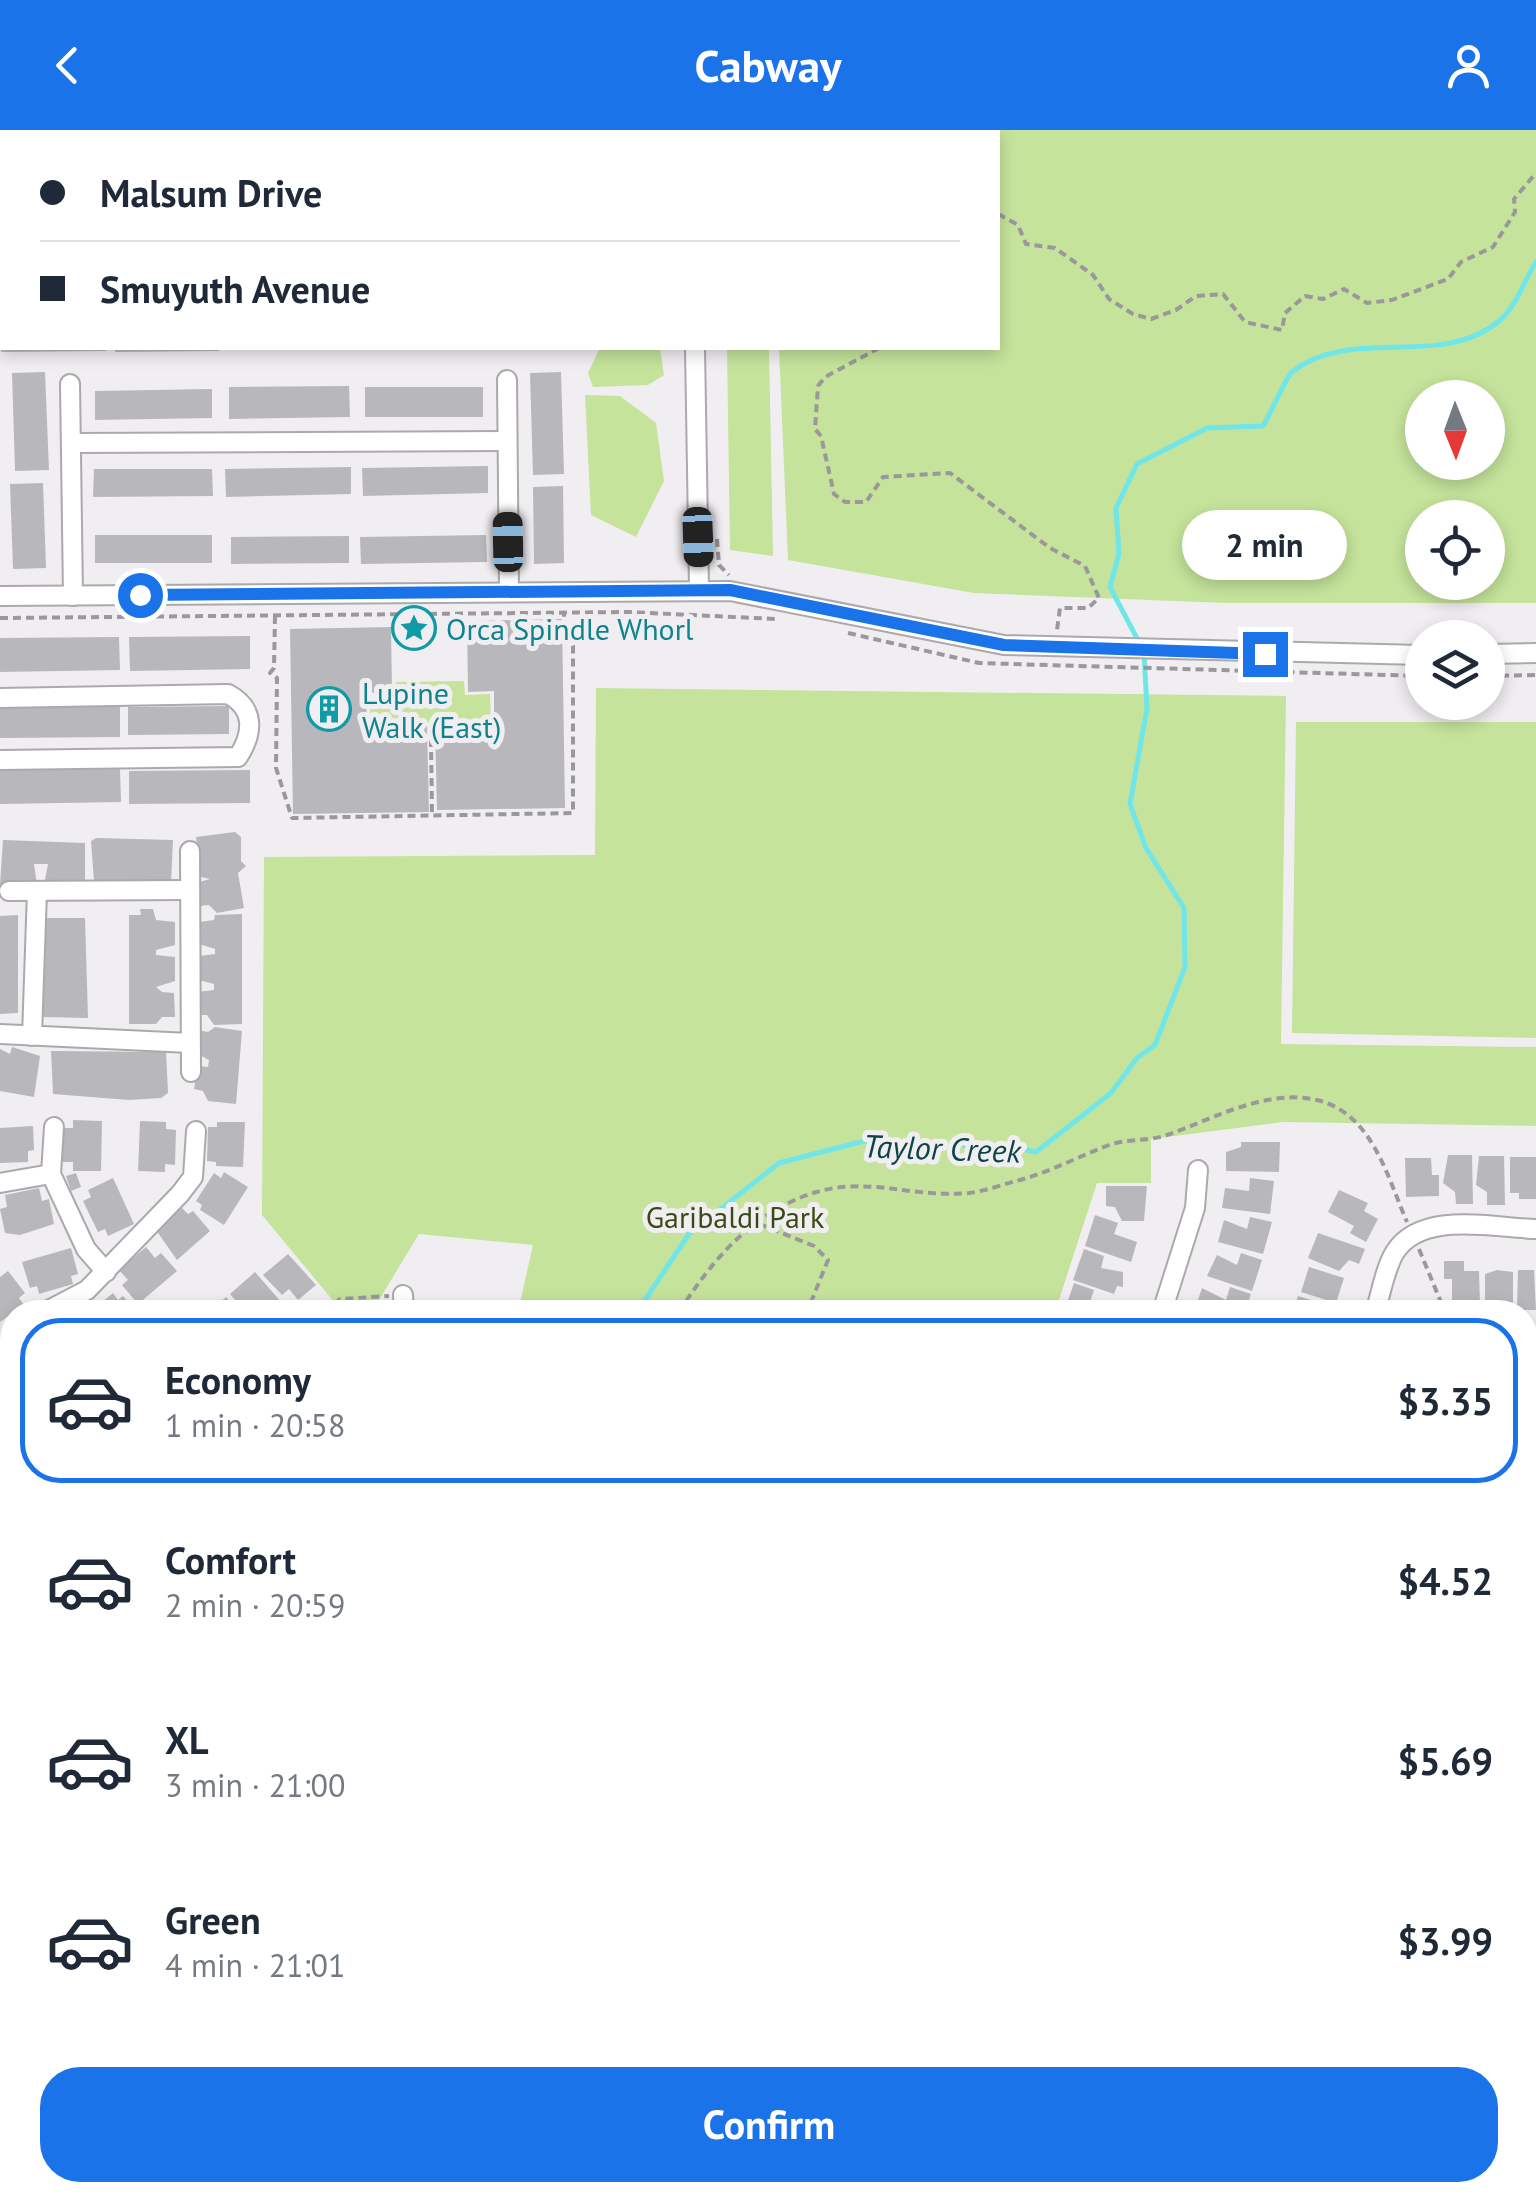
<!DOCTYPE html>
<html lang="en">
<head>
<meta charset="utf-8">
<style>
  :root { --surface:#fff; --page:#f6f6f7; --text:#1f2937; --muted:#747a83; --line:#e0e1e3; --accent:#1a73e8 }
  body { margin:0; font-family:"PT Sans",sans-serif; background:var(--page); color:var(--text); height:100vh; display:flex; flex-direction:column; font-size:38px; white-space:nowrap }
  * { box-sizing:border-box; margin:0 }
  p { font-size:32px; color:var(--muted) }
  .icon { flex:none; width:55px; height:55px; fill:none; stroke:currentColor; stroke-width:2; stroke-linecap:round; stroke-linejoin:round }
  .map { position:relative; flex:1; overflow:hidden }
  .sheet { position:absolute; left:0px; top:1170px; width:1538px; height:902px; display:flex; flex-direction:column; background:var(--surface); border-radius:40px 40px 0 0; box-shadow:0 5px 15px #0003 }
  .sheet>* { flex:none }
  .banner { position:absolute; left:0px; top:0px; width:1000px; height:220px; box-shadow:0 5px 15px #0003; display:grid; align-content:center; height:220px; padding:0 40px; background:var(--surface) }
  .needle { width:65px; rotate:179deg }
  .tools { position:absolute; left:1405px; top:250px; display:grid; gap:20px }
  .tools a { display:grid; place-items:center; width:100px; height:100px; border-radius:50%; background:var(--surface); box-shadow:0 5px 15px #0003; font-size:50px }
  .end { position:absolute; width:45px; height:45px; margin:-22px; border:12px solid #1a73e8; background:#fff; box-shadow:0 0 0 5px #fff }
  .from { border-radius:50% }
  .bubble { position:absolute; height:70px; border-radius:35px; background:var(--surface); box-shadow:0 5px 15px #0003; font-size:32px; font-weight:700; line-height:70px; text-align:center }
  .car { position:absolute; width:30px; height:60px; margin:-30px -15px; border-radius:12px; box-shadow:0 0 8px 2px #0007; background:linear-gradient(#222 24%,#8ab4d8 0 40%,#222 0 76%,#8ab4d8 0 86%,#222 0) }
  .banner b { display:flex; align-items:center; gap:35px; height:95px; font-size:38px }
  .banner b+b { border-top:2px solid var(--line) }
  .banner i { width:25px; height:25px; background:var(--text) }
  ul { padding:18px 0 0; list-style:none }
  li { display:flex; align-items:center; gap:30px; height:165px; margin:0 20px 15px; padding:0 20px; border:5px solid transparent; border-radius:40px }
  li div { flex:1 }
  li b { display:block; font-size:38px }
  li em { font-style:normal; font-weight:700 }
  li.selected { border-color:var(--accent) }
  li>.icon { width:90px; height:90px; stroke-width:1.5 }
  .primary-button { display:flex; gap:20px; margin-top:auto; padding:20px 40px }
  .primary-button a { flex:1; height:115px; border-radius:40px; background:var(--accent); color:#fff; font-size:40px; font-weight:700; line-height:115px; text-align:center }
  header { display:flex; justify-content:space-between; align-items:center; height:130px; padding:0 40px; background:var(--accent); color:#fff; font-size:45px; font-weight:700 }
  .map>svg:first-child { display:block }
  .green { fill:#c5e39b; fill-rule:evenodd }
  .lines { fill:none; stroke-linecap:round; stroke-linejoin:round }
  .stream { stroke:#71e6e8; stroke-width:5 }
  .building { fill:#b8b7bb }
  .lane-casing { stroke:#aca9ac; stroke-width:14 }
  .street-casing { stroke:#aca9ac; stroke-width:22 }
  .secondary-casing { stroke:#aca9ac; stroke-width:30 }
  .path { stroke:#9a989b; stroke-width:4; stroke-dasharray:8 5; stroke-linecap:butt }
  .lane { stroke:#fff; stroke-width:9 }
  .street { stroke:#fff; stroke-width:18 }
  .secondary { stroke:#fff; stroke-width:25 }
  .route { stroke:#1a73e8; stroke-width:12 }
  .labels { text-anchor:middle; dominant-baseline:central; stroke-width:10; stroke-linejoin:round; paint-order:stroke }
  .culture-label { font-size:30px; fill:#0d838f; stroke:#f1eef2; text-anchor:start }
  .park-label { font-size:30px; fill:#384b15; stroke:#f1eef2 }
  .water-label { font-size:32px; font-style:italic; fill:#0d4445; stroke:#f1eef2 }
</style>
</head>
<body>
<header><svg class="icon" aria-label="back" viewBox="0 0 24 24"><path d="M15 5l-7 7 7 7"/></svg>Cabway<svg class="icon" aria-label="person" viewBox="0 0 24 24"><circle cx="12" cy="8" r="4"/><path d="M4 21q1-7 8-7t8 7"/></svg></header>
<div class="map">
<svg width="1536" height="2072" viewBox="0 0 1536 2072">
  <rect width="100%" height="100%" fill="#f1eef2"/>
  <g class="green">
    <path d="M775,0H1536V473H1226L974,463L788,430L779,218H998V2ZM1422,268H1488V332H1422ZM1422,388H1488V452H1422Z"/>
    <path d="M600,218H660L664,245L648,255L593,257L588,243Z"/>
    <path d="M727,218H769L773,426L730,420Z"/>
    <path d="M585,265L620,266L656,293L664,351L636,407L591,385Z"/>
    <path d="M464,551L465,565L490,564L491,592L370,594V567L396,566V552Z"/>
    <path d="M596,558L1286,566L1281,914L1536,917V996L1283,992L1151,1009V1053H1097L1055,1182H518L533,1115L419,1104L379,1170L340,1179L262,1085L264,727L595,725Z"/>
    <path d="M1296,592H1536V908L1292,903Z"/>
    <path d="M1529,2015H1536V2072H1521Z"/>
    <path d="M247,2060H435L448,2068L495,2072H247Z"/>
    <path d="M900,2060H1225V2072H899Z"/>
  </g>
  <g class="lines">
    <g class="stream">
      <path d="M1140,514L1110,457L1119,424L1116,378L1137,334L1207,298L1263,296C1270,285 1286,247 1292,242C1351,195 1441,240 1499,191C1516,177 1524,151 1536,132"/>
      <path d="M637,1182L689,1104L779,1033L864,1011L898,1016L1002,1015L1036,1022L1111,963L1137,928L1155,915L1185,837L1184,778L1146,718L1130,674L1147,578L1144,524"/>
      <path d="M329,2072L332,2060"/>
    </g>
  </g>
  <g class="building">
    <path d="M1,218H106V221L1,222Z"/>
    <path d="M115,218H219V221L115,222Z"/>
    <path d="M45,242L49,340L15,341L12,243Z"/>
    <path d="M561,242L564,344L533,345L530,243Z"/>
    <path d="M349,256L350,287L229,289V257Z"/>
    <rect x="365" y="257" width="118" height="30"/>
    <path d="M212,259V288L95,290V261Z"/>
    <path d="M488,336V363L363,366L362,338Z"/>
    <path d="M351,337V364L226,367L225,339Z"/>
    <path d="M94,339H212L213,366L93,367Z"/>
    <path d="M43,353L46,438L13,439L10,354Z"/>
    <path d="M563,356L564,433L534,434L533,357Z"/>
    <rect x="95" y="405" width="117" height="28"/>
    <path d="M486,405L487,432L361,434L360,407Z"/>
    <path d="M349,406V433L231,434V407Z"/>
    <path d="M562,489L565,678L437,680L435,596L494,595V561L468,562L467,491Z"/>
    <path d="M391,497L392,562L366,563L367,596L427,595L429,682L293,684L290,499Z"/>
    <path d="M250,506V539L130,541L129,507Z"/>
    <path d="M119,507L120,540L0,542V508Z"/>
    <path d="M120,573V607L0,608V575Z"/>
    <path d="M229,576V604L128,605V577Z"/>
    <path d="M120,639L121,672L0,674V640Z"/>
    <path d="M250,640V673L129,674V641Z"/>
    <path d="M235,702L241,707V731L246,736L238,743L244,778L217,783L209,775L199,776L196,753L210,749L201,747L196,707Z"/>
    <path d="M96,708L173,710L171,752L94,751L91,711Z"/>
    <path d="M3,710L85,713V755H44L48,734H34L37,755H0Z"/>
    <path d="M140,779H153L156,790L175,792V815L156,820V825L175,827V851L156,857L162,862L174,863L175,887H162L156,894H129V785H141Z"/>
    <path d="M242,784V894L214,895L207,885H198L197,862L214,860V854L199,850V826L215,824V819L199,814V792L214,790L215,785Z"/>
    <path d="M18,785V883L0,884V786Z"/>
    <path d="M45,788H85L88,888L43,887Z"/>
    <path d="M215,897L242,901L236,974L208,971L203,961L194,959L198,936L208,937L209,930L194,922L198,900L208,902Z"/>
    <path d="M12,917L40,926L34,967L0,961V919L10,924Z"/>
    <path d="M51,921L166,922L168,963L161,968L129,970L53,964Z"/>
    <path d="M73,990L102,991L101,1041H73V1032H59L60,998H73Z"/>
    <path d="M140,991L166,992V999L176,1000L175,1035L165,1034V1042L138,1041Z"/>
    <path d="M217,992H245L243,1037L216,1036V1032L207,1031L208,997H217Z"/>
    <path d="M33,996L34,1020L28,1021V1032L0,1033V998Z"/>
    <path d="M1241,1012H1280L1279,1042L1226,1041V1022L1241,1017Z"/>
    <path d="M1448,1025H1472L1473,1074H1456L1455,1062L1443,1053Z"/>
    <path d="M1479,1026H1504L1505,1075H1487V1062L1476,1055Z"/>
    <path d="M1510,1027H1536V1069H1519V1063H1510Z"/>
    <path d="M1405,1028H1431L1432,1045H1439V1066L1406,1067Z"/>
    <path d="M224,1042L248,1057L224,1095L200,1080L202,1075L196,1071L214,1043L221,1048Z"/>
    <path d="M76,1043L81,1057L71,1061L66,1046Z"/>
    <path d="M113,1048L134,1094L108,1106L105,1099L98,1102L83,1071L91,1067L88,1060Z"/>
    <path d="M1250,1048L1274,1051L1270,1084L1222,1078L1225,1058L1249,1061Z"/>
    <path d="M1106,1056H1147L1144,1091H1122L1115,1077L1106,1076Z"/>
    <path d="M39,1058L42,1071L49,1069L54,1094L20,1105L5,1103L0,1079L7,1077L5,1065Z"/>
    <path d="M1339,1060L1368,1073L1364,1081L1378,1089L1366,1112L1350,1103L1354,1096L1328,1082Z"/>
    <path d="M182,1078L188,1084L193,1081L210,1101L177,1130L156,1100Z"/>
    <path d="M1095,1085L1118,1093L1114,1104L1137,1112L1131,1132L1085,1116Z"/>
    <path d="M1250,1087L1272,1092L1263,1124L1218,1112L1224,1090L1247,1099Z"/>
    <path d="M1318,1103L1365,1119L1359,1134L1349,1130L1339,1141L1308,1128Z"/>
    <path d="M146,1117L155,1128L161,1123L177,1141L138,1174L122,1155L128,1150L119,1140Z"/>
    <path d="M71,1118L78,1144L71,1146L73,1154L39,1164L37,1156L30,1158L22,1132Z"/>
    <path d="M1084,1119L1104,1126L1101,1138L1123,1142V1157L1117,1156L1114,1164L1073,1150Z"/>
    <path d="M1241,1123L1262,1130L1252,1161L1207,1146L1217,1125L1237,1135Z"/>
    <path d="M288,1124L316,1155L298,1170L289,1159L282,1165L263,1145Z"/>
    <path d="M1444,1131H1464V1141H1479L1480,1174L1452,1175V1149H1444Z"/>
    <path d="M1309,1137L1344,1148L1336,1173L1301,1162Z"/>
    <path d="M1497,1140L1513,1142V1176L1485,1177V1144Z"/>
    <path d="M1518,1140H1534L1536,1180H1517Z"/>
    <path d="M8,1141L25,1163L19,1168L24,1175L0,1192V1147Z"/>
    <path d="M255,1142L282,1173L270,1182L253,1175L245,1182L230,1164Z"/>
    <path d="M1074,1153L1094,1160L1090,1172L1117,1178L1116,1182H1064Z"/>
    <path d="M1230,1157L1251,1164L1245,1182H1201L1203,1175L1197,1173L1202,1158L1226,1170Z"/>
    <path d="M113,1163L118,1170L123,1166L137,1182H90Z"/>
    <path d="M1298,1166L1334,1177L1333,1182H1293Z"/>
    <path d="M226,1167L240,1182H208Z"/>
    <rect x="449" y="1171" width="48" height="11"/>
    <path d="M1525,1214L1536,1215V1245L1525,1240Z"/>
    <rect x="0" y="1306" width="12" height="156"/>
    <path d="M4,1479H12V1579H0V1484Z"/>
    <path d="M1536,1530V1568H1525V1531Z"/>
    <path d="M1525,1625H1536V1660H1526Z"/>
    <path d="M1536,1738V1772L1525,1773V1739Z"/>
    <path d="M10,1774L12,1837L0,1846V1775Z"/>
    <rect x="1525" y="1928" width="11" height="25"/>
    <circle cx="1453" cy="2066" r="9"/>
    <path d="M122,2060H132V2072H49V2062Z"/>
    <path d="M191,2060H246V2072H186Z"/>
    <path d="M1229,2060H1250L1254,2072H1229Z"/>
    <rect x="1343" y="2060" width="20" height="12"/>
    <path d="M1480,2060H1516V2072H1479Z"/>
  </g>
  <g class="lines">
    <g class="lane-casing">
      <g id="lane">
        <path d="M0,1666L12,1677"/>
        <path d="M156,2060V2072"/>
      </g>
    </g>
    <g class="street-casing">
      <g id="street">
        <path d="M487,0V2"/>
        <path d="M693,0V2"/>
        <path d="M50,2L60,0"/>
        <path d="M311,2L312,0"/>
        <path d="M0,9L2,8"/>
        <path d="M0,164H2"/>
        <path d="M695,218L699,460"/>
        <path d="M507,250L509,462"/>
        <path d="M70,254L73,466"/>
        <path d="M71,313L507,311"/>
        <path d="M0,466L730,461L1004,515L1422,525"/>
        <path d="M1488,524L1536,523"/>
        <path d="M0,568L228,564C256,579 253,604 238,627L0,630"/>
        <path d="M190,721L191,942"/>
        <path d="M9,761L189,760"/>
        <path d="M0,904L190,913"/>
        <path d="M32,906L37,761"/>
        <path d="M54,997L51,1044L86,1119L106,1142"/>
        <path d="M0,1053L51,1044"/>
        <path d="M403,1165L404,1182"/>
        <path d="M45,1182L87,1160L180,1064L193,1047L196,1001"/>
        <path d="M1162,1182L1195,1078L1198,1040"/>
        <path d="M1375,1182C1381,1164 1385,1138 1395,1122C1422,1080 1493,1098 1536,1099"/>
        <path d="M0,1240L12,1217"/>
        <path d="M0,1244L12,1254"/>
        <path d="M1525,1487H1536"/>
        <path d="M0,1653L12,1640"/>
        <path d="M1525,1696L1536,1695"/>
        <path d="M876,2072L877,2060"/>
      </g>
    </g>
    <g class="secondary-casing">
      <g id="secondary">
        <path d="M1525,1851L1536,1850"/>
        <path d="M1525,1878L1536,1877"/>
        <path d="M0,1955H12"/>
        <path d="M0,1982L12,1981"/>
      </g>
    </g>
    <g class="path">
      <path d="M849,0L851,2"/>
      <path d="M107,2L112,0"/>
      <path d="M713,2V0"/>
      <path d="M0,29H2"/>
      <path d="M998,84L1018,95L1026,114L1055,118L1093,145L1109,169L1133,184L1151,189L1176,180L1196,166L1223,164L1245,192L1282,200L1285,183L1305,166L1323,169L1344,159L1367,173L1392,170L1448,149L1461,132L1493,117L1515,82L1514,69L1536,43"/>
      <path d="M879,218L825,247L818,256L815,299L821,306L834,364L845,372H866L883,347L950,343L1050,418L1085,436L1099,468L1088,478H1060L1057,500"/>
      <path d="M717,409L719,435L729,445"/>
      <path d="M275,486L274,538L270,543L277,548L276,638L292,688L573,683V516L564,499V484"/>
      <path d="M0,488L629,482L775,489"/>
      <path d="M848,503L979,533L1422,546"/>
      <path d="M1488,546L1536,545"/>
      <path d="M431,609L432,685"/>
      <path d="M759,1094L814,1116L828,1130L807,1182"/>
      <path d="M1419,1119L1445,1182"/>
      <path d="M324,1182L340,1169L389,1166"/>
      <path d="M679,1182C709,1135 744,1092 797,1069C861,1041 906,1069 969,1063C986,1061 1004,1054 1020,1050C1053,1041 1081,1025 1112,1014C1129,1009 1147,1011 1164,1006C1212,990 1265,958 1317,970C1372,983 1387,1046 1407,1092"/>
      <path d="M1525,1251L1536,1256"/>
      <path d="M999,2072H1009"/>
    </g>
    <use href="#lane" class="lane"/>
    <use href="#street" class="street"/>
    <use href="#secondary" class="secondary"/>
  </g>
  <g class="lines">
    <path class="route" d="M140,465L730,460L1004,515L1265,524"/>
  </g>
  <defs>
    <g id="sight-ring" transform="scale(2.25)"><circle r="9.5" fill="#f1eef2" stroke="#0f9aa8" stroke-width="1.5"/><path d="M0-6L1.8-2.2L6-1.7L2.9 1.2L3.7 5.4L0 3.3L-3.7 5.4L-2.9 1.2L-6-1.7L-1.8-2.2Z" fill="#0f9aa8"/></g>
    <g id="building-ring" transform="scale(2.25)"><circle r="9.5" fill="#f1eef2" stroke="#0f9aa8" stroke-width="1.5"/><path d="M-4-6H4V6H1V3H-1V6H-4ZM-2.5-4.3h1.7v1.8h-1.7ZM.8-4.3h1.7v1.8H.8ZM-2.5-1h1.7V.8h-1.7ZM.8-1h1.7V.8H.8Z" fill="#0f9aa8"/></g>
  </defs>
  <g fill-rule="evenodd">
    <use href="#sight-ring" x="414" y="498"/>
    <use href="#building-ring" x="329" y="579"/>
  </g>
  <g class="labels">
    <g class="culture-label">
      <text x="446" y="498">Orca Spindle Whorl</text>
      <text x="362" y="562">Lupine<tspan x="362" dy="34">Walk (East)</tspan></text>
    </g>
    <g class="park-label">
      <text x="735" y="1086">Garibaldi Park</text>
    </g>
    <g class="water-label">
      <text transform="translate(942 1018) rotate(2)">Taylor Creek</text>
    </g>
  </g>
</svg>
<div class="tools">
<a><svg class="needle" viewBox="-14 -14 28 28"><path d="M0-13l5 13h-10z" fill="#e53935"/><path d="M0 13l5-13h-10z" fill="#747a83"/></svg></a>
<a><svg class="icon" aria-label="locate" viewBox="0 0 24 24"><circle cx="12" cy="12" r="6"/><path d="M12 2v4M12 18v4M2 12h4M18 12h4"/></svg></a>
<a><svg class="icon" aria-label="layers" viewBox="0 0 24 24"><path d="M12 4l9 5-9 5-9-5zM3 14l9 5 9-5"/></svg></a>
</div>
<i class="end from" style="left:140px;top:465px"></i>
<i class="end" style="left:1265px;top:524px"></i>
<div class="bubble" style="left:1182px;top:380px;width:165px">2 min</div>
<i class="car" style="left:698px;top:407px;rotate:178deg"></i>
<i class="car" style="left:508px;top:412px;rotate:359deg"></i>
<div class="banner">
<b><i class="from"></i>Malsum Drive</b>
<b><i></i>Smuyuth Avenue</b>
</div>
<section class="sheet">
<ul>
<li class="selected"><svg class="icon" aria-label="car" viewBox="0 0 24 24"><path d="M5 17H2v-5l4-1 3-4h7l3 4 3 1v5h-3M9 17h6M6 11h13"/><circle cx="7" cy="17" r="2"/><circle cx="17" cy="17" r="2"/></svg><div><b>Economy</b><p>1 min · 20:58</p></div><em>$3.35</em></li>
<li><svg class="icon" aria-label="car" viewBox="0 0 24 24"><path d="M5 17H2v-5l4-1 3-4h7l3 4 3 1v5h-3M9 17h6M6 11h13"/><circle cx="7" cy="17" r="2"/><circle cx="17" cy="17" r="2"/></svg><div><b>Comfort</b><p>2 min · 20:59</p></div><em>$4.52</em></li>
<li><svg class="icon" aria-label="car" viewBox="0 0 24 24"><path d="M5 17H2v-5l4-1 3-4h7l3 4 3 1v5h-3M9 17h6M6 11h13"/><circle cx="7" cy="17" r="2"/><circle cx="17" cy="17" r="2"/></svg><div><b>XL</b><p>3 min · 21:00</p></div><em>$5.69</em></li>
<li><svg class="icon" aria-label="car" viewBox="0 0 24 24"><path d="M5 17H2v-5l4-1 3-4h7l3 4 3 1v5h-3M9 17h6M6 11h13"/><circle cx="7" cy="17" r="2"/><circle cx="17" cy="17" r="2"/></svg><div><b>Green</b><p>4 min · 21:01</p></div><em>$3.99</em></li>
</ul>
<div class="primary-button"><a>Confirm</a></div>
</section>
</div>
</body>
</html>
